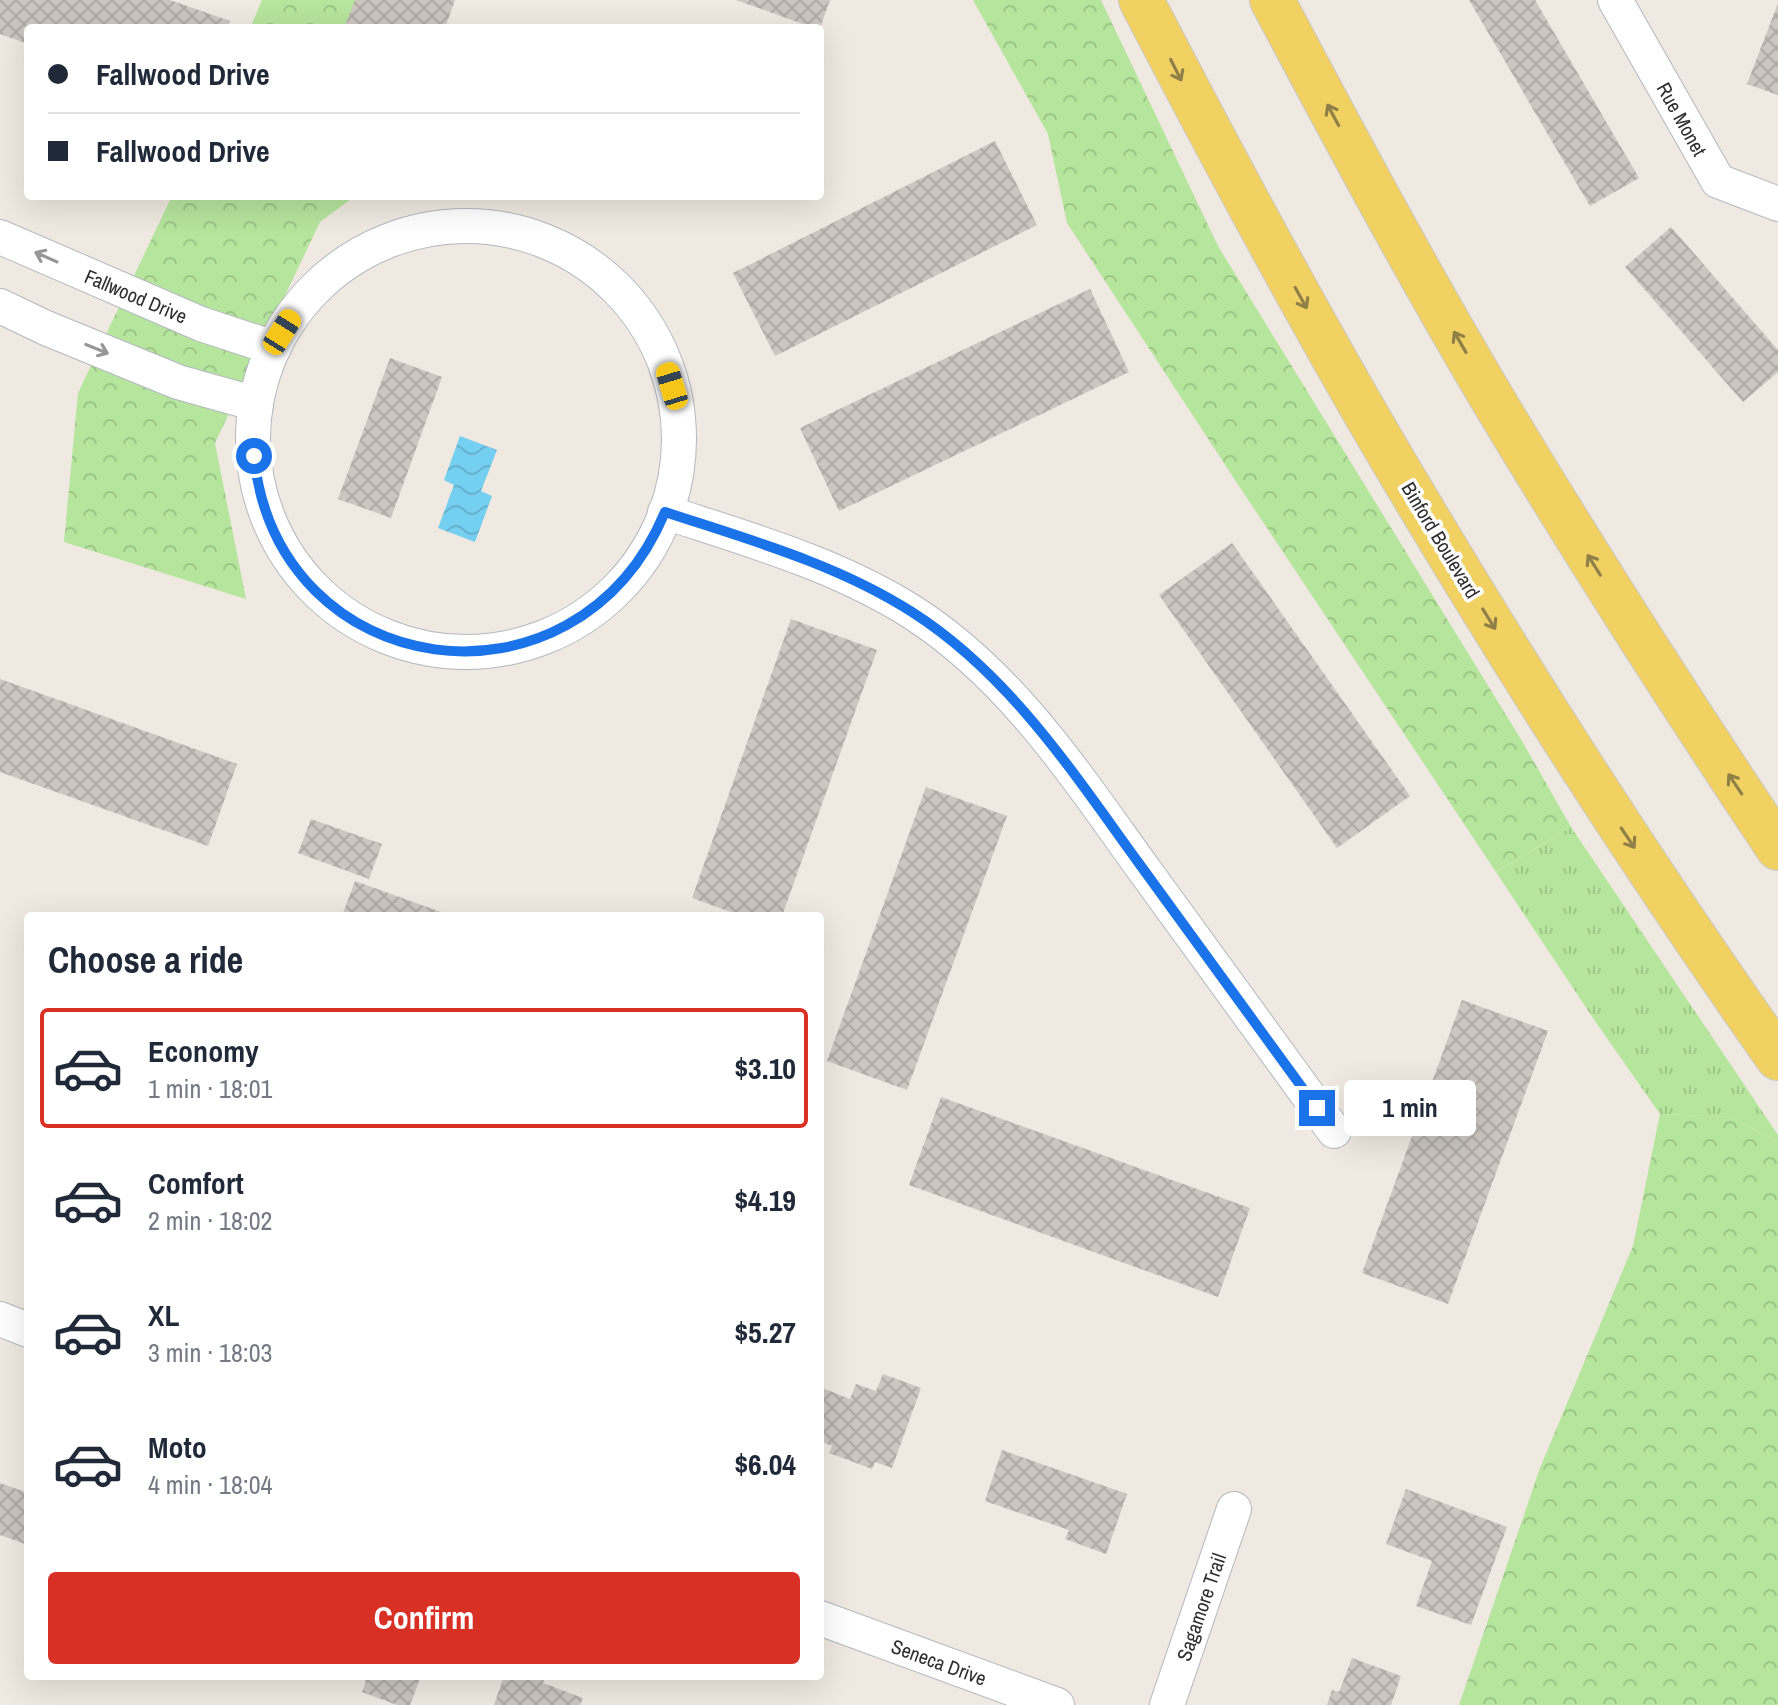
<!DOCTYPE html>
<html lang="en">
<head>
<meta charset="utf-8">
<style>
  :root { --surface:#fff; --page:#f2f2f3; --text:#1f2937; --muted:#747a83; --line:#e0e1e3; --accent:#d93025 }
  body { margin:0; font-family:"Archivo Narrow",sans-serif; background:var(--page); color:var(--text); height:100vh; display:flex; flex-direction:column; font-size:30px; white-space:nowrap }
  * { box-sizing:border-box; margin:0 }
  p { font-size:26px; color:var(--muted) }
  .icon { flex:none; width:44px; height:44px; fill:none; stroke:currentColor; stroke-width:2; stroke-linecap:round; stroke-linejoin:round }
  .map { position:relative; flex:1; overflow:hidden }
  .details { position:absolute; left:24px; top:912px; width:800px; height:768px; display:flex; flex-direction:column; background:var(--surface); border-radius:8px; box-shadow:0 8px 32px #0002 }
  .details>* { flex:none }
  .hud { position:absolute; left:24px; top:24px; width:800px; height:176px; border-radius:8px; box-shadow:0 8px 32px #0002; display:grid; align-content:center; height:176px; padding:0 24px; background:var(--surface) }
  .end { position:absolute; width:36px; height:36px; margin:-18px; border:10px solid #1a73e8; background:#fff; box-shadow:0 0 0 4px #fff }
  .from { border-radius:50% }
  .bubble { position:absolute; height:56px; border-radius:8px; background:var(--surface); box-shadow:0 8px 32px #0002; font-size:26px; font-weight:800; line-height:56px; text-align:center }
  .car { position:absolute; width:24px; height:48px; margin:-24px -12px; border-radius:10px; box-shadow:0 0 6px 2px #0007; background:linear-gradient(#f5c518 24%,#345 0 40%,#f5c518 0 76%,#345 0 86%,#f5c518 0) }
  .hud b { display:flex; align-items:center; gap:28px; height:76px; font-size:30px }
  .hud b+b { border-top:2px solid var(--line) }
  .hud i { width:20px; height:20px; background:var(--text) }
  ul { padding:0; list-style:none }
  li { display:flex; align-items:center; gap:24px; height:120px; margin:0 16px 12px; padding:0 8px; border:4px solid transparent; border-radius:8px }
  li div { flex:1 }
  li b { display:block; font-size:30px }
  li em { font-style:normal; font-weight:800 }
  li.on { border-color:var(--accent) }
  li>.icon { width:72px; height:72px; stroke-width:1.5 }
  h2 { padding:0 24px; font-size:36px; line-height:96px }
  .primary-button { display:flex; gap:16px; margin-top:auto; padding:16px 24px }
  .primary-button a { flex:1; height:92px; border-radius:8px; background:var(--accent); color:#fff; font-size:32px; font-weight:800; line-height:92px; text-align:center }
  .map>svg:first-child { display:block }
  .grass { fill:url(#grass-tufts) }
  .forest { fill:url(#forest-crowns) }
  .water { fill:url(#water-waves) }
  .building { fill:url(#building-cross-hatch) }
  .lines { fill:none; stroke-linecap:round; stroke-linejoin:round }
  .street-casing { stroke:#b4b7c1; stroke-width:36 }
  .primary-casing { stroke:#c9c9c9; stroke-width:46 }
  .street { stroke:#fff; stroke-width:34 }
  .primary { stroke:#f2d163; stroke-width:44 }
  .oneway { stroke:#908048 }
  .oneway2 { stroke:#969696 }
  .route { stroke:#1a73e8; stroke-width:10 }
  .labels { text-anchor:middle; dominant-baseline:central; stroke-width:7; stroke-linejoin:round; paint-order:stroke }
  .street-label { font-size:20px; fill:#2e2e2e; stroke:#fff }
</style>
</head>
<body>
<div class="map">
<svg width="1778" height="1705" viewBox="0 0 1778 1705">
  <defs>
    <pattern id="grass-tufts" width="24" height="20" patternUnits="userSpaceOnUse" patternTransform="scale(2)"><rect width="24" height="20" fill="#b6e59e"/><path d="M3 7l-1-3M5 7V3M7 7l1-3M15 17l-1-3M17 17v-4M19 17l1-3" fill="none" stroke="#9dc588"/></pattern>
    <pattern id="forest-crowns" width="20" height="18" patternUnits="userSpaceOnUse" patternTransform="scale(2)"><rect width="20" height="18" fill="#b6e59e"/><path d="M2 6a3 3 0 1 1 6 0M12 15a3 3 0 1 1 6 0" fill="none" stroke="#9dc588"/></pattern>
    <pattern id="water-waves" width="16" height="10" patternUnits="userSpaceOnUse" patternTransform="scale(2)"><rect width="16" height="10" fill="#75cff0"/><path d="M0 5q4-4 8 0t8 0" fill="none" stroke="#66b2ce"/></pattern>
    <pattern id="building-cross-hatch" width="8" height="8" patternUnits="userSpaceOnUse" patternTransform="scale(2)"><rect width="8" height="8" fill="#cbc7bf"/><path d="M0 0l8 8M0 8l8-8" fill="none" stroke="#afaba4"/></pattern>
  </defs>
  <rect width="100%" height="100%" fill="#efe9e1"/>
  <path class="grass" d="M1571,827L1778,1135V1142L1730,1117L1660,1114L1595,1021L1496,872Z"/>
  <g class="forest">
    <path d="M262,0H399L381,28H250Z"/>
    <path d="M973,0H1101L1218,246L1522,741L1571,827L1496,872L1237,483L1067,223L1048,134Z"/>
    <path d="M172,196H355L320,222L215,443L246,599L64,542L78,393Z"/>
    <path d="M1660,1114L1730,1117L1778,1142V1705H1459L1540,1468L1633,1246Z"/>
  </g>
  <path class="water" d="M460,436L497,450L481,491L492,496L475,542L438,528L454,485L444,480Z"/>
  <g class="building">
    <path d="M0,0H170L230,21L227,28H28V44L0,34Z"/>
    <path d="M355,0H455L445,28H344Z"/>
    <path d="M736,0H830L820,28H814Z"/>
    <path d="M1469,0H1535L1639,178L1590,206Z"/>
    <path d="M1778,3V95L1747,84Z"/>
    <path d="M995,141L1037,225L775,356L733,273Z"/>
    <path d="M1671,227L1778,350V372L1743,402L1625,267Z"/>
    <path d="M1090,289L1129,372L839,511L800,428Z"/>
    <path d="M390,358L442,377L391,518L338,499Z"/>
    <path d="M1232,543L1410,796L1337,848L1159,595Z"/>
    <path d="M791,619L877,650L782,916H742L692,898Z"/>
    <path d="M0,679L237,764L208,846L0,772Z"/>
    <path d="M926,787L1007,816L907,1090L827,1061Z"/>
    <path d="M311,819L382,844L369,879L298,853Z"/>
    <path d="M355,881L452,916H342Z"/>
    <path d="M1462,1000L1548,1031L1448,1304L1362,1273Z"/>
    <path d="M941,1097L1250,1208L1218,1297L909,1185Z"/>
    <path d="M883,1374L921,1388L892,1468L875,1462L872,1469L829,1453L832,1446L820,1441V1387L850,1399L856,1384L876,1391Z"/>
    <path d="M1002,1450L1127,1494L1106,1554L1065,1539L1069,1530L985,1501Z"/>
    <path d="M0,1483L28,1493V1545L0,1535Z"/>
    <path d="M1406,1489L1507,1527L1471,1625L1416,1606L1432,1561L1386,1544Z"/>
    <path d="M1352,1658L1401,1676L1391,1705H1327L1332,1690L1339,1692Z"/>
    <path d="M355,1676H421L410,1705H397L362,1692L366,1681Z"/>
    <path d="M504,1676H533L544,1680L543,1683L583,1698L580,1705H494Z"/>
  </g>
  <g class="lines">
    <g class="street-casing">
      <g id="street">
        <path d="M1615,0L1718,181L1778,204"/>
        <circle cx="466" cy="439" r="213"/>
        <path d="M0,237L201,324L274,348"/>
        <path d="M0,306L46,328L178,382L256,404"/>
        <path d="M665,512C750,540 836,564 912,612C1012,676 1077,777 1145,871C1208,958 1271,1045 1334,1131"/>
        <path d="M0,1319L28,1330"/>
        <path d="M820,1618L1057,1705"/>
        <path d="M1167,1705L1234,1509"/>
      </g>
    </g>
    <g class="primary-casing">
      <g id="primary">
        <path d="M1141,0C1224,160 1309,319 1401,474C1519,673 1644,868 1778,1058"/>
        <path d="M1272,0C1341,130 1411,261 1486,388C1579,544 1677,697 1778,848"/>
      </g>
    </g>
    <use href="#street" class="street"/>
    <use href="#primary" class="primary"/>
  </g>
  <defs><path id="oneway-shaft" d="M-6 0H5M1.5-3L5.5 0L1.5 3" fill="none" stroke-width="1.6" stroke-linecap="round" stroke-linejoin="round" transform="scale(2)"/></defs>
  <g class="oneway">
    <use href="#oneway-shaft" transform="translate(1176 70) rotate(63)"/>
    <use href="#oneway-shaft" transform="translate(1333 115) rotate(-118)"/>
    <use href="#oneway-shaft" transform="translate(1301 298) rotate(61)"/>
    <use href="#oneway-shaft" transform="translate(1460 342) rotate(-120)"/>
    <use href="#oneway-shaft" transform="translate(1594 565) rotate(-122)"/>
    <use href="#oneway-shaft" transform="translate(1489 619) rotate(58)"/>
    <use href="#oneway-shaft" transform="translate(1735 784) rotate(-124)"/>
    <use href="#oneway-shaft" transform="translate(1628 838) rotate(56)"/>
  </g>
  <g class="oneway2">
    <use href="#oneway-shaft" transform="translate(46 257) rotate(-156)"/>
    <use href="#oneway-shaft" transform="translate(97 349) rotate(22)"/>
  </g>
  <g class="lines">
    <path class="route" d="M254,456C277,684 576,725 665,512C750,540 837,564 912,612C1009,674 1072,771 1138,862C1198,944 1257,1026 1317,1108"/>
  </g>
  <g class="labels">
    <g class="street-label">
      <text transform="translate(1682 119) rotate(61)">Rue Monet</text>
      <text transform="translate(136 296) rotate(23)">Fallwood Drive</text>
      <text transform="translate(1441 540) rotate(59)">Binford Boulevard</text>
      <text transform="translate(1201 1607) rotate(-71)">Sagamore Trail</text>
      <text transform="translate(939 1662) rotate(20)">Seneca Drive</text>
    </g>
  </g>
</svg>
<i class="end from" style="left:254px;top:456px"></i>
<i class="end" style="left:1317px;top:1108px"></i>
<div class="bubble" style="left:1344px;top:1080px;width:132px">1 min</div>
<i class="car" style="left:282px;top:332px;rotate:32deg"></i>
<i class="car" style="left:672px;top:386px;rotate:343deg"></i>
<div class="hud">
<b><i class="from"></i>Fallwood Drive</b>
<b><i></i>Fallwood Drive</b>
</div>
<section class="details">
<h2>Choose a ride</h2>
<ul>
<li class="on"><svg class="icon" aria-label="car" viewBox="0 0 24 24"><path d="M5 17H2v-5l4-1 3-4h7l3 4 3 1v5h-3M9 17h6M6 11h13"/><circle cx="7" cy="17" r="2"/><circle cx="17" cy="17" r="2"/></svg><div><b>Economy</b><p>1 min · 18:01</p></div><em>$3.10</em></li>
<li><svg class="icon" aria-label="car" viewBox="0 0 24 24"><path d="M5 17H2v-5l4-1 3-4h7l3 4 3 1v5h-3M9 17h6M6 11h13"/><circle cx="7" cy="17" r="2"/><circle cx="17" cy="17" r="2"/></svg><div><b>Comfort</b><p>2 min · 18:02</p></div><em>$4.19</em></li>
<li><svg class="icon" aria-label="car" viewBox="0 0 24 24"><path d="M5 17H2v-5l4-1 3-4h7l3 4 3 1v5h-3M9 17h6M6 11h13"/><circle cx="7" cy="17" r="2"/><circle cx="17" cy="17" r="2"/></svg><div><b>XL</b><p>3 min · 18:03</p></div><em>$5.27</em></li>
<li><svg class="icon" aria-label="car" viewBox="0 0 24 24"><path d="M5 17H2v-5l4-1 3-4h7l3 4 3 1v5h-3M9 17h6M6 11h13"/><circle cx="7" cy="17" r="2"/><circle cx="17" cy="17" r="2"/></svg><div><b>Moto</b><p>4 min · 18:04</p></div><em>$6.04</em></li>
</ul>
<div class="primary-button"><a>Confirm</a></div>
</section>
</div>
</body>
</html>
